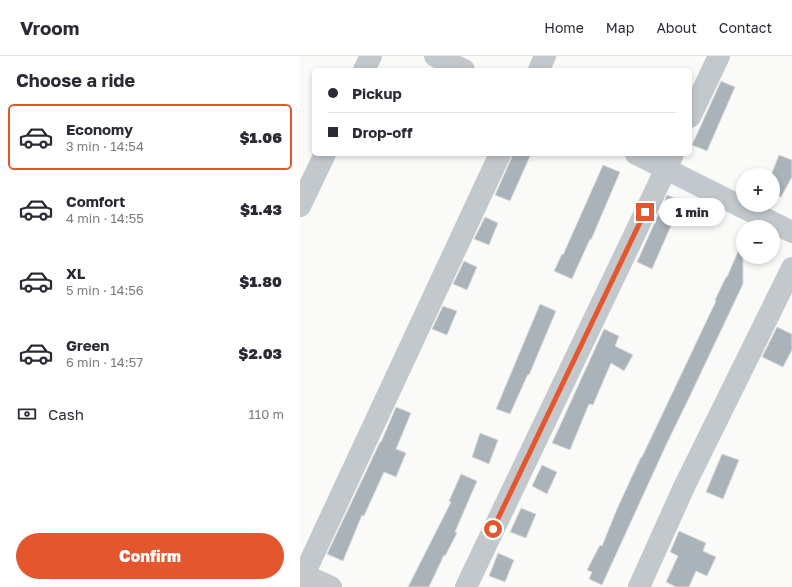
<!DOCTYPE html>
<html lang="en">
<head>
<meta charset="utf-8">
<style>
  :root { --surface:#fff; --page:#f2f2f3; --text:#2b2b33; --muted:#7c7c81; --line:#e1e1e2; --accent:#e4572e }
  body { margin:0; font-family:"Golos Text",sans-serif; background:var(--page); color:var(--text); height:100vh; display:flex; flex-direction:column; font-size:15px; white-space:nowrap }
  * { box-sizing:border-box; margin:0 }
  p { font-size:13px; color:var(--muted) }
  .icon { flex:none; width:22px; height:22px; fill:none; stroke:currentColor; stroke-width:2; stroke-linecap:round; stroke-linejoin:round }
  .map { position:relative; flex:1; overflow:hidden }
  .details { display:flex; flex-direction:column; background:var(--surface); width:300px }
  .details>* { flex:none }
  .top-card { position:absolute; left:12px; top:12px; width:380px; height:88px; border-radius:6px; box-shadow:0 2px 6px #0003; display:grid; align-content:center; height:88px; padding:0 16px; background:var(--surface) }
  .buttons { position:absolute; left:436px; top:112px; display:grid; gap:8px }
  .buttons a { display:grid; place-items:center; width:44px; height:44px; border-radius:50%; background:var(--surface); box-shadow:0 2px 6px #0003; font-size:20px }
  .end { position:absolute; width:18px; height:18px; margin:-9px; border:5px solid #e4572e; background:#fff; box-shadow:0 0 0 2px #fff }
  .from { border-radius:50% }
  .bubble { position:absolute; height:28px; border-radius:14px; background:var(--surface); box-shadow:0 2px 6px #0003; font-size:13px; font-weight:800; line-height:28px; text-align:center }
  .top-card b { display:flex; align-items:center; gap:14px; height:38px; font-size:15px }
  .top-card b+b { border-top:1px solid var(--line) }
  .top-card i { width:10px; height:10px; background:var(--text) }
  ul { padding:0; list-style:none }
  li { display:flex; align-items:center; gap:12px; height:66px; margin:0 8px 6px; padding:0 8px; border:2px solid transparent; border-radius:6px }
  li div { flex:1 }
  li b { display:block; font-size:15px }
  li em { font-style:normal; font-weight:800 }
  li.selected { border-color:var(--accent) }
  li>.icon { width:36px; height:36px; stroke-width:1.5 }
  h2 { padding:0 16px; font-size:18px; line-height:48px }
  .pay { display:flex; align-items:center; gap:10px; height:44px; padding:0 16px; font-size:15px }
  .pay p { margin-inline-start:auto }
  .cta { display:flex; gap:8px; margin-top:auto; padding:8px 16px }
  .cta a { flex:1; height:46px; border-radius:24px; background:var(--accent); color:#fff; font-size:16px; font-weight:800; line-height:46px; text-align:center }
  header { display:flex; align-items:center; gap:24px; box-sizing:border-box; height:56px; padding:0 20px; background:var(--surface); border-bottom:1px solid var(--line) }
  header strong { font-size:19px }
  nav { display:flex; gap:22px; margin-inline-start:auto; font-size:14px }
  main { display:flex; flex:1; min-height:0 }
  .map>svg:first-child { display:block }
  .building { fill:#aab3b9; stroke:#dcdcda }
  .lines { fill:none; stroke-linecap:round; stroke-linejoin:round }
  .minor { stroke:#c3c8cc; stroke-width:22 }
  .route { stroke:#e4572e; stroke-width:5 }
</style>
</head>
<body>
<header>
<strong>Vroom</strong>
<nav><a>Home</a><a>Map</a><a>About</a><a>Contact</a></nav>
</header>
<main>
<section class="details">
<h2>Choose a ride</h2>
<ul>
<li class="selected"><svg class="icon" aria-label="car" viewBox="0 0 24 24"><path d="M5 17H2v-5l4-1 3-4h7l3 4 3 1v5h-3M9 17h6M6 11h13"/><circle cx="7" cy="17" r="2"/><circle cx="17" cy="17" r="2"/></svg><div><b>Economy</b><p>3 min · 14:54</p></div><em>$1.06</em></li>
<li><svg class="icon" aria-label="car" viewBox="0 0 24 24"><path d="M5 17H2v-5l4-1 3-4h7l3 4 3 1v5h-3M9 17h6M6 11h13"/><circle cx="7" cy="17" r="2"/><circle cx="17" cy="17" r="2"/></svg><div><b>Comfort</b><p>4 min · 14:55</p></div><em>$1.43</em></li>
<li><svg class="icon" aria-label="car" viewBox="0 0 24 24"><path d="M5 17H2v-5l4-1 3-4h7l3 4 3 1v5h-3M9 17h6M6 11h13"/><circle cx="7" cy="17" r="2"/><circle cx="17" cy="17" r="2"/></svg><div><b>XL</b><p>5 min · 14:56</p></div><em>$1.80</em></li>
<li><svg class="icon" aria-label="car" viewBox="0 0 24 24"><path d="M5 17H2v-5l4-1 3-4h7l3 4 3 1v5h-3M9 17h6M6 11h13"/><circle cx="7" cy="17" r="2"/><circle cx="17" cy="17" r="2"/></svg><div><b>Green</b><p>6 min · 14:57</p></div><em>$2.03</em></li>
</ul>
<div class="pay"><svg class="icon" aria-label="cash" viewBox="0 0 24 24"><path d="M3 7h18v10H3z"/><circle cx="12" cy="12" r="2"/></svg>Cash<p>110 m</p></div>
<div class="cta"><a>Confirm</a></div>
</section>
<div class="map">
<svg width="492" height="531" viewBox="0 0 492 531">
  <rect width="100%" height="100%" fill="#fafaf8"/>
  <g class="building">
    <path d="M421,25L435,31L407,95L392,89Z"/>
    <path d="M212,98H231L210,145L195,139L211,103Z"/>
    <path d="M479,99L492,104V121L481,141L473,137V119H471Z"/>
    <path d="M303,109L320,116L291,184L290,183L272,223L254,215L262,198L263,199Z"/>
    <path d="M367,139L382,145L352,213L337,206Z"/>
    <path d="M185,161L198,167L189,189L174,183Z"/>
    <path d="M443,184V228L388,344L367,387L302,529L289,523L292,516L287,514L300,489L302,490L317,453L341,401H342L416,245L415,244L426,221H427Z"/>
    <path d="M164,205L177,211L167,234L153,228Z"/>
    <path d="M240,248L256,255L229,319L228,318L210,358L196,353Z"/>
    <path d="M143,250L157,255L147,279L132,273Z"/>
    <path d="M477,271L492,278V294L483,311L462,301Z"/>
    <path d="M304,273L319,280L315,290L333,299L324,315L311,307L293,349L289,348L270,394L252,387Z"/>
    <path d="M96,351L111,357L96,393L106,397L96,421L84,416L64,460L62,459L43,505L27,498L80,386H81Z"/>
    <path d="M180,377L198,384L189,408L172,401Z"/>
    <path d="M422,398L439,404L423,443L406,436Z"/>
    <path d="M242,409L257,416L247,438L232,430Z"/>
    <path d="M161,418L177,425L155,476L157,477L145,500L144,499L129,531H108L151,446L149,445Z"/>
    <path d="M221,452L236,458L226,482L210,476Z"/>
    <path d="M379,475L406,487L403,495L416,501L407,520L396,515L389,531H376L366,526L378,500L370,496Z"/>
    <path d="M198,497L214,504L205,526L189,520Z"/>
  </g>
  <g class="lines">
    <g class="minor">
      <path d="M135,0L164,14"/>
      <path d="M64,14L71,0"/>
      <path d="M239,14L245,0"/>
      <path d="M390,61L419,0"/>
      <path d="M336,98L492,176"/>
      <path d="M0,150L25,98"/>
      <path d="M0,517L31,531"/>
      <path d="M0,527L200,98"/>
      <path d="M166,531L373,98"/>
      <path d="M339,531L384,431L492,212"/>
    </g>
  </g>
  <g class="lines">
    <path class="route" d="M193,473L345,156"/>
  </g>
</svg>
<div class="buttons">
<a>+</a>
<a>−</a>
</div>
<i class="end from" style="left:193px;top:473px"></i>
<i class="end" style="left:345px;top:156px"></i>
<div class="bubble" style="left:359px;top:142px;width:66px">1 min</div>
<div class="top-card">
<b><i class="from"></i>Pickup</b>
<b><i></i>Drop-off</b>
</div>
</div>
</main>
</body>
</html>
